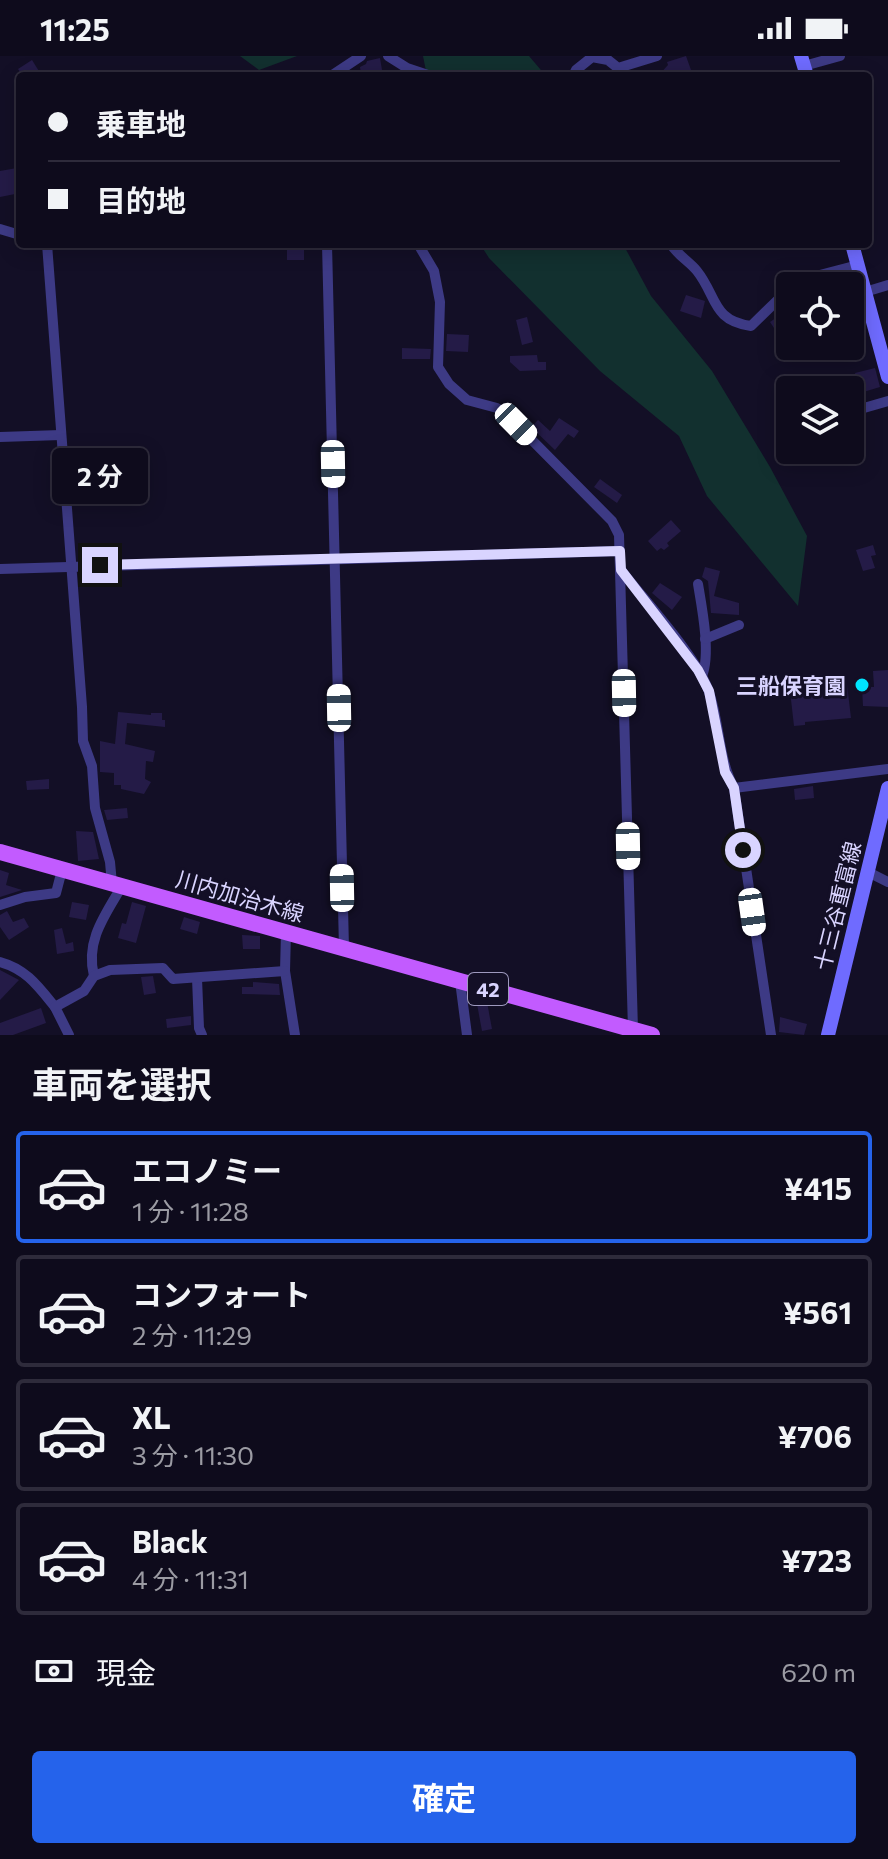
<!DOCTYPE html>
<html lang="ja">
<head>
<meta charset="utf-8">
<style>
  :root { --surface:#0e0b1c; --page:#171425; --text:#f1f3f6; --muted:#9b9ba3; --line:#2e2b3b; --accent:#2563eb }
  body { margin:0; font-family:Commissioner,"Noto Sans JP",sans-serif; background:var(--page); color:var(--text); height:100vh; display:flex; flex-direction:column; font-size:30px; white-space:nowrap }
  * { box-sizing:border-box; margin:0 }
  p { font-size:26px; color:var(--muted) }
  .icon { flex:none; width:44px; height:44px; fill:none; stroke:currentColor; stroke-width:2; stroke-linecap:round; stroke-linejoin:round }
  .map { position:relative; height:979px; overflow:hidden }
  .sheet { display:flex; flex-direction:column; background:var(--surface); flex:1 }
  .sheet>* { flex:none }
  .guide { position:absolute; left:16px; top:16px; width:856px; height:176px; border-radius:8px; box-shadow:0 4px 20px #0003,0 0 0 2px var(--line); display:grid; align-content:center; height:176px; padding:0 32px; background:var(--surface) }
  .fabs { position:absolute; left:776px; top:216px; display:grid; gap:16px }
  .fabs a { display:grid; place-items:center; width:88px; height:88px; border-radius:8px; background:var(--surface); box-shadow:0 4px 20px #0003,0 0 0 2px var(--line); font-size:40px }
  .end { position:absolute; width:36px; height:36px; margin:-18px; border:10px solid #d9d4ff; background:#111; box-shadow:0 0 0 4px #111 }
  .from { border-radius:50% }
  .bubble { position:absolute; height:56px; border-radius:8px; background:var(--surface); box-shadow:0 4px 20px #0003,0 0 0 2px var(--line); font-size:26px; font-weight:700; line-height:56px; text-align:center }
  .car { position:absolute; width:24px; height:48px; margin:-24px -12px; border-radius:10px; box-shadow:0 0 6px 2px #0007; background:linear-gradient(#fff 24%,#345 0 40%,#fff 0 76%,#345 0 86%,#fff 0) }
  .guide b { display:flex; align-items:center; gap:28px; height:76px; font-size:30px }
  .guide b+b { border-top:2px solid var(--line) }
  .guide i { width:20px; height:20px; background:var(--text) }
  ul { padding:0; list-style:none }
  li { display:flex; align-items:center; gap:24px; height:112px; margin:0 16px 12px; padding:0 16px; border:4px solid var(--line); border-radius:8px }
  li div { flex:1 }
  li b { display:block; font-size:30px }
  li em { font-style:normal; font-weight:700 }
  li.current { border-color:var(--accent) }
  li>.icon { width:72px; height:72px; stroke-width:1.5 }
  h2 { padding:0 32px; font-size:36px; line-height:96px }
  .pay { display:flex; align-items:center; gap:20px; height:88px; padding:0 32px; font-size:30px }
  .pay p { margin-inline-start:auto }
  .action { display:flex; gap:16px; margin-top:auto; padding:16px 32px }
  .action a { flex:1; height:92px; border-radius:8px; background:var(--accent); color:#fff; font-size:32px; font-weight:700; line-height:92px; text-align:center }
  .status { display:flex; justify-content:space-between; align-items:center; height:56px; padding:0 40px; background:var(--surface); direction:ltr }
  .status svg { height:22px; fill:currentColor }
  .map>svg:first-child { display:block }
  .green { fill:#12302f }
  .building { fill:#241b47 }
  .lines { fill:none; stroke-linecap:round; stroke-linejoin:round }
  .minor { stroke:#3d3a85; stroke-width:10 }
  .secondary { stroke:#6f6bff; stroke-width:14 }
  .primary { stroke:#c25bff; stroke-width:16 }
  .route { stroke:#d9d4ff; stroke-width:10 }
  .poi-dot { fill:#00e5ff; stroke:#130f26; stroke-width:3 }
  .labels { text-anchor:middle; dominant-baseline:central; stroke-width:6; stroke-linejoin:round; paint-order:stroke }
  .shield { fill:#130f26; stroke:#9e99be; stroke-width:2 }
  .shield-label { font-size:20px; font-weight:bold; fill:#d9d4ff }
  .poi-label { font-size:22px; font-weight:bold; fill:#d9d4ff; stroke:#130f26; text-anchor:end }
  .street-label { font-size:22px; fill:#d9d4ff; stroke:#130f26 }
</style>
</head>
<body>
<div class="status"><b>11:25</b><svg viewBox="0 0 49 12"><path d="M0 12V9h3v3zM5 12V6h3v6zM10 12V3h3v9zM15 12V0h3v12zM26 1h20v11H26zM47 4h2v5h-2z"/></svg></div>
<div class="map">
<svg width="888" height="979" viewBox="0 0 888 979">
  <rect width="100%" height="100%" fill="#130f26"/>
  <g class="green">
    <path d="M240,0H297L259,14Z"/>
    <path d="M423,0H529L546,20H427Z"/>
    <path d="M480,188H623L651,240L712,315L770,411L807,480L798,550L707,440L679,380L600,315L489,202Z"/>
  </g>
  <g class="building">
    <path d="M686,0L691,14L674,20H658L668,9L667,6Z"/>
    <path d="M380,2L382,14L361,18L360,11L366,8L367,5Z"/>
    <path d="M32,4L42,20H23L18,13Z"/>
    <path d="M17,112L20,137L0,141V115Z"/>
    <rect x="287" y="188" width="17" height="16"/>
    <path d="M686,239L705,245L701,262L680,255Z"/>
    <path d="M783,257L790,267V283L784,287L770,266Z"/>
    <path d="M527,261L533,286L522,289L516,264Z"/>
    <path d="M447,278L469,279L468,296L446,295Z"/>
    <path d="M402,292L431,293L430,303H402Z"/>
    <path d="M537,299L538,306H546V314L520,315L510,306V300Z"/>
    <path d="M875,312L880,331L850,340V330L858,329L855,317Z"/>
    <path d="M559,362L579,375L574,382L568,378L555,394L531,371L538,364L550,375Z"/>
    <path d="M600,423L622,439L617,447L594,431Z"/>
    <path d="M671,464L681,475L667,487L669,490L664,494L661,492L657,495L648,485Z"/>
    <path d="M873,489L876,499L871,500L875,512L863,515L856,494Z"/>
    <path d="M705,511L720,515L714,540L739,547V559L711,557L708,525L702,521Z"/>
    <path d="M660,527L682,541L672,554L652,537Z"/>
    <path d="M888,614V651L863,650L862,631H874L873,615Z"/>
    <path d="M846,620L851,662L805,666V669L794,670L789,626Z"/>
    <path d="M118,656L151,659V657H162V664H165V671L127,667L125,688L155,695L153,706L146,705L145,723L151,726L144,738L121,733V729H114V717L100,716V685L115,688Z"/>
    <path d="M49,723V733L27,734L26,725Z"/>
    <path d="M813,730L814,742L795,744L794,733Z"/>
    <path d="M127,752L128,762L107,764L104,754Z"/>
    <path d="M76,775L93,776L99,803L78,805Z"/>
    <path d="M0,814L9,817L6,829L22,834L0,841Z"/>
    <path d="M72,846L89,849L86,864L69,861Z"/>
    <path d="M132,846L146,850L136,887L118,882L122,867L126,868Z"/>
    <path d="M7,855L13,866L24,862L29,871L9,884L0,871V859Z"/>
    <path d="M184,861L200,866L197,878L180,873Z"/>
    <path d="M62,872L66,888L73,886L74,895L57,898L54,874Z"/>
    <path d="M242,879L260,880V893H243Z"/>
    <path d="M0,914L19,924L0,944Z"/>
    <path d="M153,920L156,937L144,939L141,921Z"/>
    <path d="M253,926L279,928L280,939L242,938V931H253Z"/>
    <path d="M487,946L492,973L482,975L477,948Z"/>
    <path d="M41,952L46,967L13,979H0V967Z"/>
    <path d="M191,960V969L167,972L166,963Z"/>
    <path d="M780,961L807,968L804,979L779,976Z"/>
  </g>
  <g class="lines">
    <g class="minor">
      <path d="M388,0L407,12L431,20"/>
      <path d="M804,10L840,0"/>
      <path d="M331,20L361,0"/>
      <path d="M573,20L576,14L592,1L608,4L618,12L657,0"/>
      <path d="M0,173L20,179"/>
      <path d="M47,188L82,651L83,685L92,710L95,752L110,806L112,828"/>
      <path d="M327,188L344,892"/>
      <path d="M418,188L434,215L440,246L438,311L449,328L467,344L497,352L516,368L612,465L619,479L633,974"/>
      <path d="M671,188C677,199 689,205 697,215C717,240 712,265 751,270L790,232"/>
      <path d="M794,230L812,221L858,209"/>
      <path d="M865,236L888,229"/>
      <path d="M850,356L888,345"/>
      <path d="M0,381L61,379"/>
      <path d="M0,513L620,495"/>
      <path d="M621,514C644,544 698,602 709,636C720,668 718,702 734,732L771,979"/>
      <path d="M698,528C702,552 711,598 702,620"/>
      <path d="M705,583L739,569"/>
      <path d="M734,732L888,713"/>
      <path d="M868,816L888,826"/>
      <path d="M0,849L25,841L56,837L62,814"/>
      <path d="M286,876L285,915L295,979"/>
      <path d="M0,906C26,913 38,930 55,951"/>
      <path d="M94,920C85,885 105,859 122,830"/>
      <path d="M197,922L199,972L202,979"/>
      <path d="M460,925L467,979"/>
      <path d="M69,979L55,951L84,935L94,920L110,914L163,912L173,923L285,915"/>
    </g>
    <g class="secondary">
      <path d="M801,0L807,20"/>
      <path d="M852,188L888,321"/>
      <path d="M828,979L888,732"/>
    </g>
    <path class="primary" d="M0,796L652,979"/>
  </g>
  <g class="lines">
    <path class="route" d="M100,509L620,495L621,514L698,614L709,635L725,716L734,732L743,794"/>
  </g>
  <circle class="poi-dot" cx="862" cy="629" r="8"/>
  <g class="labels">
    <rect class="shield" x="468" y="917" width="40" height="32" rx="6"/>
    <g class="shield-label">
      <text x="488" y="933">42</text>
    </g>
    <g class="poi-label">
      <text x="846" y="629">三船保育園</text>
    </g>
    <g class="street-label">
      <text transform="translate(240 840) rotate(16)">川内加治木線</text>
      <text transform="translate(837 850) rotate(-76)">十三谷重富線</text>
    </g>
  </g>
</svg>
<div class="fabs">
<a><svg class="icon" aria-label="locate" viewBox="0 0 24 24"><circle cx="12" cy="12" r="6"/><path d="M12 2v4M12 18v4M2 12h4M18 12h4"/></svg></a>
<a><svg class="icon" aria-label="layers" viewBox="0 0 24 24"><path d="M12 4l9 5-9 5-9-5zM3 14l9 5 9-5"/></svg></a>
</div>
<i class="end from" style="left:743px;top:794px"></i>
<i class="end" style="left:100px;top:509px"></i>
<div class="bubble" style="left:52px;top:392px;width:96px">2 分</div>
<i class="car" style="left:516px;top:368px;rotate:135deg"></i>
<i class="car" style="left:333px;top:408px;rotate:179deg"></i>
<i class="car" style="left:624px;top:637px;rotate:179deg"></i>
<i class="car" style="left:339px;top:652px;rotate:359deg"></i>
<i class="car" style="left:628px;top:790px;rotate:179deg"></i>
<i class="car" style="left:342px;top:832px;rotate:359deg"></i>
<i class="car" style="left:752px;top:856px;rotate:172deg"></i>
<div class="guide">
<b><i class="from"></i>乗車地</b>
<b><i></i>目的地</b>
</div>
</div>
<section class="sheet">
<h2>車両を選択</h2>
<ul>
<li class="current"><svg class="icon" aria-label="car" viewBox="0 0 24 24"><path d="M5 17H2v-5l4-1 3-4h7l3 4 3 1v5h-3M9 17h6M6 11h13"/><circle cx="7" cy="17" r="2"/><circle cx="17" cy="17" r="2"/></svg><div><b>エコノミー</b><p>1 分 · 11:28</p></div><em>¥415</em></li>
<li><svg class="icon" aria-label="car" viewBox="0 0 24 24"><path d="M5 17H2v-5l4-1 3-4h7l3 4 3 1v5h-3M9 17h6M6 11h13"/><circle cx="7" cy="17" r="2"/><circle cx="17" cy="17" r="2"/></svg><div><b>コンフォート</b><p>2 分 · 11:29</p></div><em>¥561</em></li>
<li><svg class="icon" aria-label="car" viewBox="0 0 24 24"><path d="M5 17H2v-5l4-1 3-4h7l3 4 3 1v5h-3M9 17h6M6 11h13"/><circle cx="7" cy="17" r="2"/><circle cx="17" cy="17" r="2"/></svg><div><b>XL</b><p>3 分 · 11:30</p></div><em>¥706</em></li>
<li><svg class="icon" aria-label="car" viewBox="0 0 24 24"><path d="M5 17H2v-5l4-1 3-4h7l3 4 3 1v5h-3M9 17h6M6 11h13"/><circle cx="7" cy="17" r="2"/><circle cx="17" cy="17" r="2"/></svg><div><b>Black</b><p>4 分 · 11:31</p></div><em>¥723</em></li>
</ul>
<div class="pay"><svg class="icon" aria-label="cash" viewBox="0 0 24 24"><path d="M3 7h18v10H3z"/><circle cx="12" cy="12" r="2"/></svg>現金<p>620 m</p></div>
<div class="action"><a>確定</a></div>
</section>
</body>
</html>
